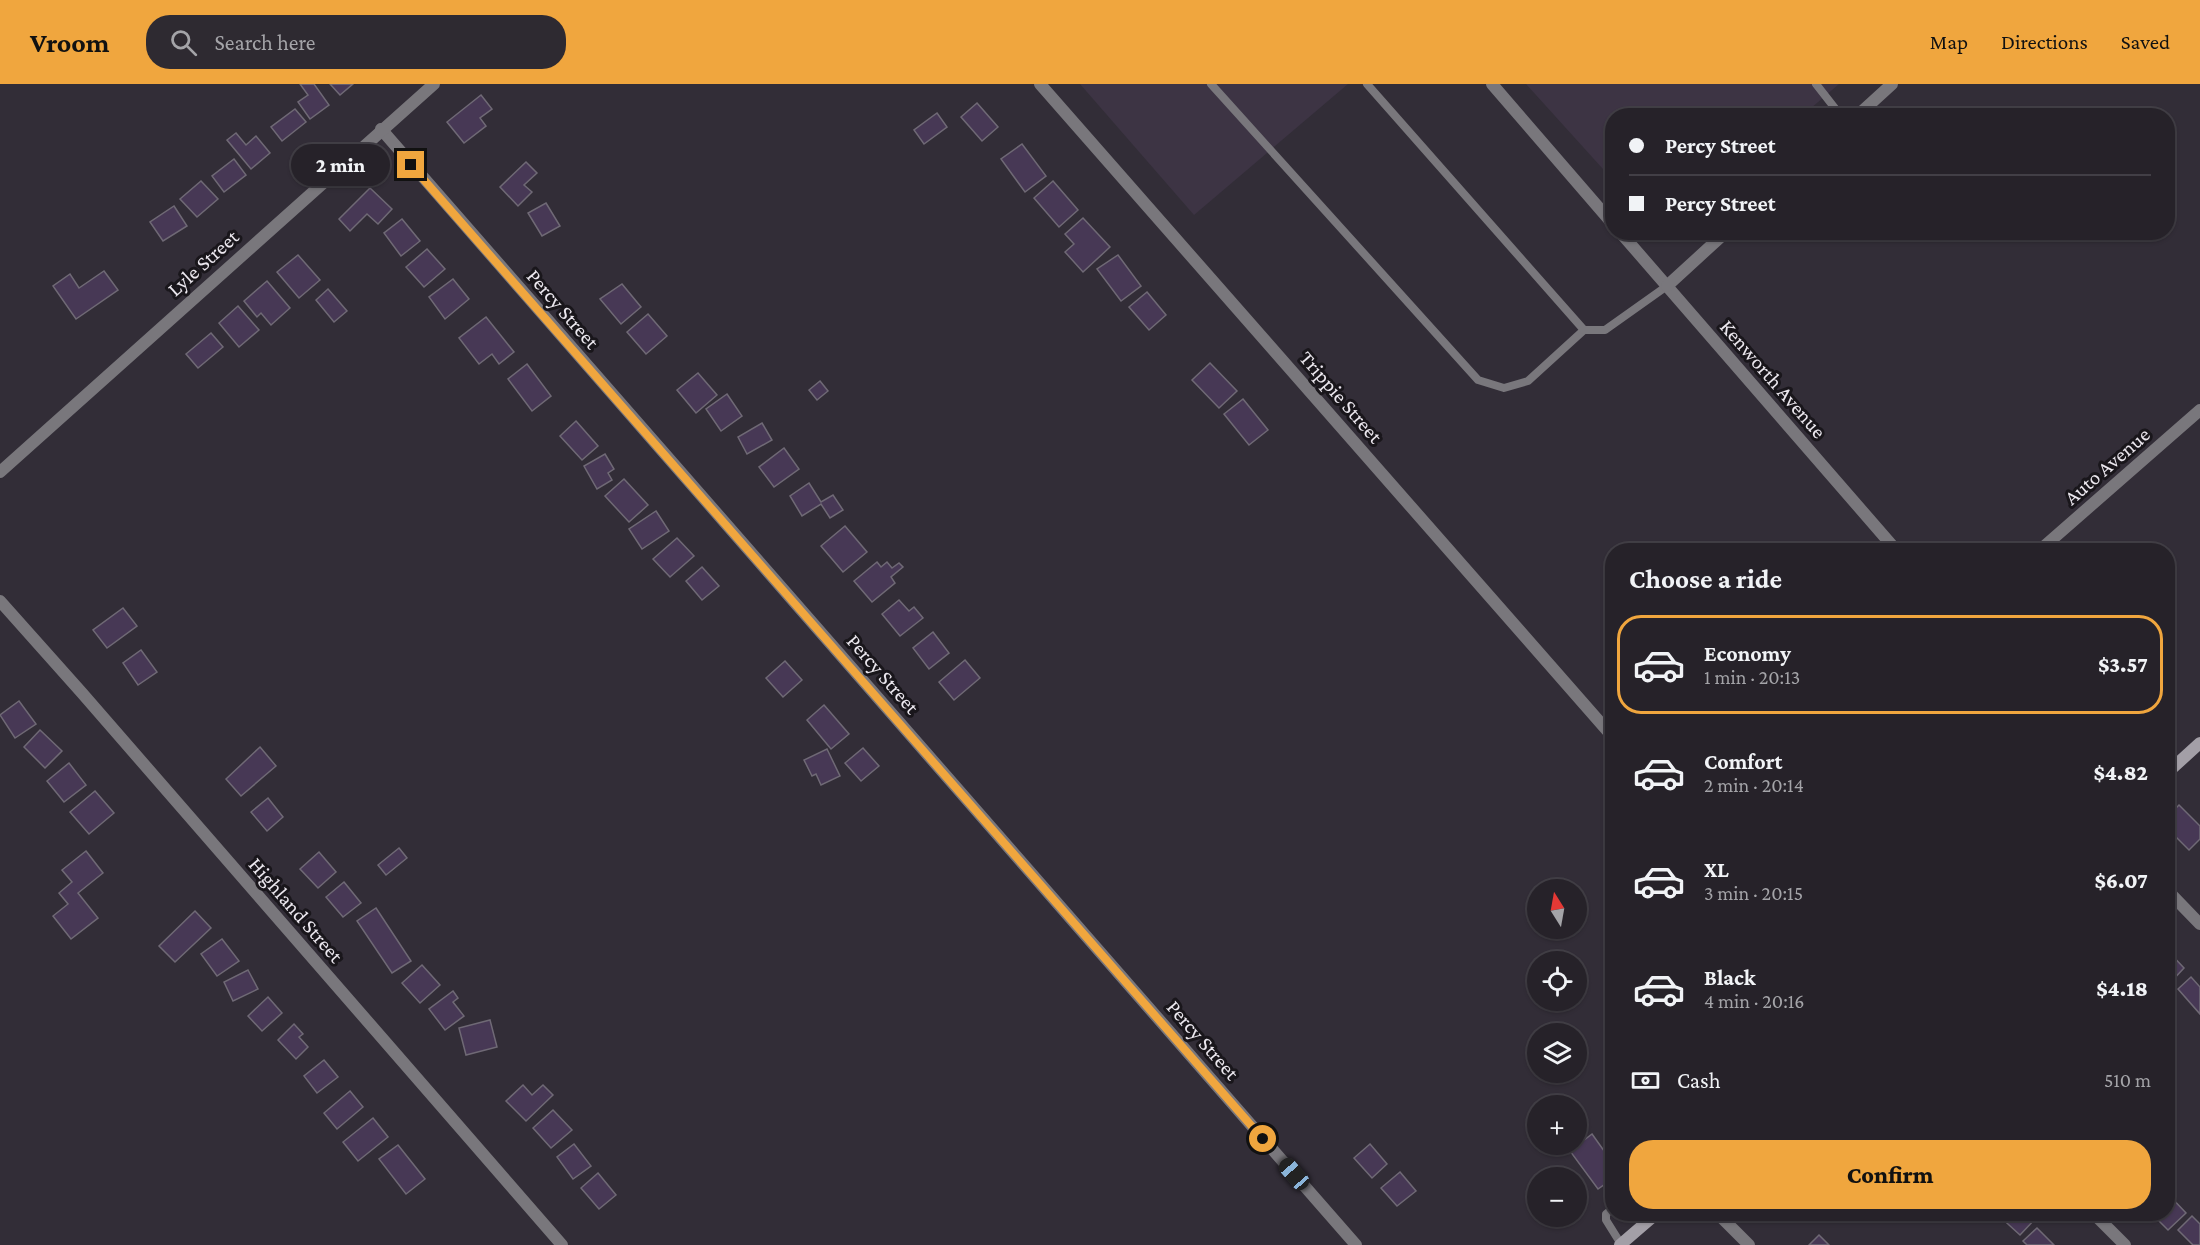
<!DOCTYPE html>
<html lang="en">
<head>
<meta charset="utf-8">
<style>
  :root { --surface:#262229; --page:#2e2a31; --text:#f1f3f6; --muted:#a4a4a8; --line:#423f46; --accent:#f0a63e }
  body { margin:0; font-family:"Crimson Pro",serif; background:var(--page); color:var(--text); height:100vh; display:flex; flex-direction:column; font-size:22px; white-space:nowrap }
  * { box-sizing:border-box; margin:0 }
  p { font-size:20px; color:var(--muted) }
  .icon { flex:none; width:33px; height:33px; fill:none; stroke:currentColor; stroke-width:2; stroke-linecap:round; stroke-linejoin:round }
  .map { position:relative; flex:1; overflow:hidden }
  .panel { position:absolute; left:1605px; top:459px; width:570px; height:678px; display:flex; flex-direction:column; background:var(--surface); border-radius:24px; box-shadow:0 2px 4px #0004,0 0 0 2px var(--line) }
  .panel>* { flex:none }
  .top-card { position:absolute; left:1605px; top:24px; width:570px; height:132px; border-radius:24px; box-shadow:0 2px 4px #0004,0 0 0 2px var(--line); display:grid; align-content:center; height:132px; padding:0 24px; background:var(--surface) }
  .needle { width:39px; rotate:349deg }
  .fabs { position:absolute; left:1527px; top:795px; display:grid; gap:12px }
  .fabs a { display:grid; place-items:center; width:60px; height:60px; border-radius:50%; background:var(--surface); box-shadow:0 2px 4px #0004,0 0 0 2px var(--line); font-size:30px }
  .end { position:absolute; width:27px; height:27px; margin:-14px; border:8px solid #f0a63e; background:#111; box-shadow:0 0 0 3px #111 }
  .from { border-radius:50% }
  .bubble { position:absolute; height:42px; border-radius:21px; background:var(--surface); box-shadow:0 2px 4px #0004,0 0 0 2px var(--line); font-size:20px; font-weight:800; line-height:42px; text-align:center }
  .car { position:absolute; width:18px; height:36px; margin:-18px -9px; border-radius:8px; box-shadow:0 0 4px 2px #0007; background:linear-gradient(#222 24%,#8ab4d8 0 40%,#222 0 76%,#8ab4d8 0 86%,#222 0) }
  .top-card b { display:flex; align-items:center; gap:21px; height:57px; font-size:22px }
  .top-card b+b { border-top:2px solid var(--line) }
  .top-card i { width:15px; height:15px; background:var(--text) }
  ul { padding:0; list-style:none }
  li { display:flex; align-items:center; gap:18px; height:99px; margin:0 12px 9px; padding:0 12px; border:3px solid transparent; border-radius:24px }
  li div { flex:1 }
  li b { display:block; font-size:22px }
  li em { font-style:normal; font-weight:800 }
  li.active { border-color:var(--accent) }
  li>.icon { width:54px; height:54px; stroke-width:1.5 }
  h2 { padding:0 24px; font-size:27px; line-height:72px }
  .pay { display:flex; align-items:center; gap:15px; height:66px; padding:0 24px; font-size:22px }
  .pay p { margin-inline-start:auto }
  .cta { display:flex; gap:12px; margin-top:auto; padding:12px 24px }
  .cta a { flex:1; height:69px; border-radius:24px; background:var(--accent); color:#111; font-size:24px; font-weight:800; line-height:69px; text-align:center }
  header { display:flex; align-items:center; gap:36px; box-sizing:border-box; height:84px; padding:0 30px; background:var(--accent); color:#111 }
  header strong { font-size:28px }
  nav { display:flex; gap:33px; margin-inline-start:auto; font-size:21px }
  .search { width:420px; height:54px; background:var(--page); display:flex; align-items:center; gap:15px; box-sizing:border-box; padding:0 21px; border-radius:24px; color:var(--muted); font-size:22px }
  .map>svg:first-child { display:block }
  .built { fill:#3d3444 }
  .building { fill:#473855; stroke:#6f6975; stroke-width:1.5 }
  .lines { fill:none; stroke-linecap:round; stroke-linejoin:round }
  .lane { stroke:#79777c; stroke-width:8 }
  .street { stroke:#79777c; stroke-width:12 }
  .secondary { stroke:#a39fa7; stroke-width:12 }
  .route { stroke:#f0a63e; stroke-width:8 }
  .labels { text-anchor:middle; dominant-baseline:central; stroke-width:6; stroke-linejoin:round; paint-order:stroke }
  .street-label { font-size:21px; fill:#ebe7ee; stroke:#19161b }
</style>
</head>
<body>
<header>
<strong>Vroom</strong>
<div class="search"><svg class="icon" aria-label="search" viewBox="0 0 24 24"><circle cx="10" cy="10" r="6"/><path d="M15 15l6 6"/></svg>Search here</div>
<nav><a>Map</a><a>Directions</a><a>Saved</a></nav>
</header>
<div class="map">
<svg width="2200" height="1161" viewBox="0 0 2200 1161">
  <rect width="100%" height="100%" fill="#322d37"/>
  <g class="built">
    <path d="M1080,0H1348L1194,131Z"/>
    <path d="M1526,0H1839L1803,31L1612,32V95Z"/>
  </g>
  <g class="building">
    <path d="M300,0H314L329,21L310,35L298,18L308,11Z"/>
    <path d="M330,0H353L340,11Z"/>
    <path d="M481,11L492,25L480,34L486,42L464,59L447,38Z"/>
    <path d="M977,19L998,43L982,57L961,33Z"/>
    <path d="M295,25L306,38L282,57L271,43Z"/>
    <path d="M937,29L947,43L924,60L914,46Z"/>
    <path d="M236,49L246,61L256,52L270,69L251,85L227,56Z"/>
    <path d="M1022,60L1046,92L1025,108L1001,75Z"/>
    <path d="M234,75L246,91L224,108L212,92Z"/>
    <path d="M526,78L537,89L524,101L532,108L518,122L500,103Z"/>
    <path d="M201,97L218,115L197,133L180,115Z"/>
    <path d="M1053,97L1078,126L1059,143L1034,114Z"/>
    <path d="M370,104L392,125L378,140L367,130L350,147L339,135Z"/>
    <path d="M546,119L560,142L542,152L528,129Z"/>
    <path d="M174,122L187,142L163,157L150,138Z"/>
    <path d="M1083,134L1110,163L1083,188L1065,168L1074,160L1065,150Z"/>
    <path d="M402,135L420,157L401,172L384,149Z"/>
    <path d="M427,165L445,185L424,203L406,183Z"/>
    <path d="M298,171L320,196L299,214L277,188Z"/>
    <path d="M1118,171L1141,202L1121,217L1097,185Z"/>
    <path d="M104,187L118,206L76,235L53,202L70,190L79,204Z"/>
    <path d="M453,195L469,215L445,235L429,213Z"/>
    <path d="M267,197L290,224L271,241L261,229L257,233L244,217Z"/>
    <path d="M622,200L641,223L621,240L600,215Z"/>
    <path d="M328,205L347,227L334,238L316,216Z"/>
    <path d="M1147,208L1166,231L1149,246L1129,223Z"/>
    <path d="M238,222L259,246L239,263L219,239Z"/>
    <path d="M648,230L667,252L646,270L627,248Z"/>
    <path d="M486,233L514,268L499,280L492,270L479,280L459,254Z"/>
    <path d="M211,249L223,263L198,284L186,270Z"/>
    <path d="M1210,279L1237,307L1219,324L1192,296Z"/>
    <path d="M527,280L551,312L532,327L508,295Z"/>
    <path d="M698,289L717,311L696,329L677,306Z"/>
    <path d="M820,297L828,307L817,316L809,306Z"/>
    <path d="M727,310L742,332L721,347L706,325Z"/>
    <path d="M1243,315L1268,346L1249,361L1224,330Z"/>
    <path d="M576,337L598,362L582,376L560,352Z"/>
    <path d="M762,339L772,356L747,370L738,353Z"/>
    <path d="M784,364L799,385L774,403L759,383Z"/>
    <path d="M605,370L614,385L608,389L612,396L597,405L584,382Z"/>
    <path d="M624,395L648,421L629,438L605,412Z"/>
    <path d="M809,399L821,418L833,411L843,426L830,434L821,420L802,432L790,412Z"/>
    <path d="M656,427L669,447L642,465L629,445Z"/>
    <path d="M845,442L867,468L843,488L821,462Z"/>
    <path d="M677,454L694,472L670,493L653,475Z"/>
    <path d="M877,478L881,483L887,478L892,484L899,479L903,483L891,493L895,499L872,518L854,497Z"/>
    <path d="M702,483L719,502L702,516L686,497Z"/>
    <path d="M899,516L909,527L914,523L923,534L900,552L882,530Z"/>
    <path d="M123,524L137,542L107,564L93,546Z"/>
    <path d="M933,548L949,569L929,585L913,564Z"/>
    <path d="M141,566L157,588L138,601L123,579Z"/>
    <path d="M965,576L980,594L954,616L939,598Z"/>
    <path d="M785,577L802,596L783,613L766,594Z"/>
    <path d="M19,617L36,640L15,654L0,631Z"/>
    <path d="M824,621L849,650L831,665L807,636Z"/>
    <path d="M40,646L62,667L45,684L24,663Z"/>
    <path d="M260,663L276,682L241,712L226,695Z"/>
    <path d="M863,664L879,682L861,697L845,679Z"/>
    <path d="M827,665L840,692L821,701L816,690L812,692L804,676Z"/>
    <path d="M69,679L86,701L64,718L47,697Z"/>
    <path d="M95,707L114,729L89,750L70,728Z"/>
    <path d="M268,714L283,733L267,747L251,728Z"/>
    <path d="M2179,721L2200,742V755L2189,766L2168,745V732Z"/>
    <path d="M399,764L407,774L386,791L378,781Z"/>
    <path d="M86,767L103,789L78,809L98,834L71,855L53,832L68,820L59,809L72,798L62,786Z"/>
    <path d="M319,768L336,788L318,804L300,785Z"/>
    <path d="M344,798L361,819L343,833L326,813Z"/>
    <path d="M376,824L411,877L392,889L357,837Z"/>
    <path d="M195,827L211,844L175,878L159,862Z"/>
    <path d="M222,855L239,877L217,892L201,870Z"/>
    <path d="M2168,867L2184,884L2168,901Z"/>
    <path d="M422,881L440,901L420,919L402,899Z"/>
    <path d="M248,886L258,905L233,917L224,898Z"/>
    <path d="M2191,893L2200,903V930L2178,905Z"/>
    <path d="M453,907L458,914L453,918L464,932L445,946L429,925Z"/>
    <path d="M268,913L282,929L262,947L248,932Z"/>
    <path d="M490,936L497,963L466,971L459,944Z"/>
    <path d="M294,940L303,950L299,953L308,963L296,975L278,956Z"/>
    <path d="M324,976L338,993L317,1009L304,992Z"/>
    <path d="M523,1001L532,1011L543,1001L553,1011L526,1037L506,1017Z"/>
    <path d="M350,1007L363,1023L337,1045L324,1029Z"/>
    <path d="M553,1026L572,1046L551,1064L533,1044Z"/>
    <path d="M373,1034L388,1053L358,1077L343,1058Z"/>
    <path d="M1592,1050L1612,1078V1095L1598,1105L1570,1067Z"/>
    <path d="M574,1060L591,1082L573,1095L557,1073Z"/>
    <path d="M1370,1060L1387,1080L1372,1094L1354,1074Z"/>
    <path d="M398,1061L425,1095L406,1110L379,1075Z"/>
    <path d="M1400,1088L1416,1107L1397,1122L1381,1104Z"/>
    <path d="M598,1089L616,1111L599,1125L581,1104Z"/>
    <path d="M2168,1110L2186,1129L2168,1146L2152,1130H2168Z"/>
    <path d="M1997,1130H2034L2037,1133L2020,1151Z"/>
    <path d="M2192,1132L2200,1140V1161H2193L2178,1146Z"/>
    <path d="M2037,1144L2054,1161H2027L2023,1157Z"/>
    <path d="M1819,1151L1829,1161H1809Z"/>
  </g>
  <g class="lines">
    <g class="lane">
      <path d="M1211,0L1478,296L1504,304L1528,297L1584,246"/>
      <path d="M1367,0L1584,246H1605L1667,202"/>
      <path d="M1816,0L1841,32"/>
      <path d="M1612,1125L1606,1130V1136L1621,1160"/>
    </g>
    <g class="street">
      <path d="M1040,0L1612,652"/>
      <path d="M1492,0L1612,139"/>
      <path d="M1857,32L1892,0"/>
      <path d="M381,45L1356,1161"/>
      <path d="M1620,148L1896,466"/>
      <path d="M1667,202L1726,148"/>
      <path d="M0,388L434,0"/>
      <path d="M2040,466L2200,326"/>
      <path d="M0,517L82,609L562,1161"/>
      <path d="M2168,807L2200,840"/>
      <path d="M1718,1130L1749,1161"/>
      <path d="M2094,1130L2125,1161"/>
    </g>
    <g class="secondary">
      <path d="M2168,688L2200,659"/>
      <path d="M1620,1161L1656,1130"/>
    </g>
  </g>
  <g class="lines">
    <path class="route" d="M411,81L1263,1055"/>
  </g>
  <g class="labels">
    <g class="street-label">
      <text transform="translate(203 179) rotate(-42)">Lyle Street</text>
      <text transform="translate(563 225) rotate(49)">Percy Street</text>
      <text transform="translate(1773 295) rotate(49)">Kenworth Avenue</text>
      <text transform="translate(1341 313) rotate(49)">Trippie Street</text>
      <text transform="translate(2107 382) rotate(-41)">Auto Avenue</text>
      <text transform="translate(883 590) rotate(49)">Percy Street</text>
      <text transform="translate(296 826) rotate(49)">Highland Street</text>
      <text transform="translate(1203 956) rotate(49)">Percy Street</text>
    </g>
  </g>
</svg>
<div class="fabs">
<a><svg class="needle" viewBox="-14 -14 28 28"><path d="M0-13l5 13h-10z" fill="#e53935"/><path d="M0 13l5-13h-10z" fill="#a4a4a8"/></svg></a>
<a><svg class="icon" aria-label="locate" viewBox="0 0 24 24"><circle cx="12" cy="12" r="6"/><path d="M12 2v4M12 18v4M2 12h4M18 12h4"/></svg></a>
<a><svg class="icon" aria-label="layers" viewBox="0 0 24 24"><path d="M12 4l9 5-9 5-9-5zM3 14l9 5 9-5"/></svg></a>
<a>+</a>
<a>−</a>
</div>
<i class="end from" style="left:1263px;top:1055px"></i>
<i class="end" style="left:411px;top:81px"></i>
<div class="bubble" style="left:291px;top:60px;width:99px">2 min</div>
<i class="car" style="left:1294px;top:1090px;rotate:319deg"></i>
<div class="top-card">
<b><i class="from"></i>Percy Street</b>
<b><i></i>Percy Street</b>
</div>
<section class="panel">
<h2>Choose a ride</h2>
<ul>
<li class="active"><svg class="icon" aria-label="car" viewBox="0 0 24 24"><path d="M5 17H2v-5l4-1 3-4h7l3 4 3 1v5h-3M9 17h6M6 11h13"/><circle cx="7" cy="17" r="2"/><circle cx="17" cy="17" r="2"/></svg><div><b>Economy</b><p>1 min · 20:13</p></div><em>$3.57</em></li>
<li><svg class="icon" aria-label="car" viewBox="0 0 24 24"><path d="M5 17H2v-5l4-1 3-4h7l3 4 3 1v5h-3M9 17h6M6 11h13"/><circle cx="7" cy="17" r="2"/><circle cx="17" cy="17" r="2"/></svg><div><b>Comfort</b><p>2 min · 20:14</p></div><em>$4.82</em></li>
<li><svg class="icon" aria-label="car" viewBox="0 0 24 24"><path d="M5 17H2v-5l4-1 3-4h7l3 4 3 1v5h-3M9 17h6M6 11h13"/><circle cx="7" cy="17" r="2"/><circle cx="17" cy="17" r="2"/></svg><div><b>XL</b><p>3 min · 20:15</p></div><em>$6.07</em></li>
<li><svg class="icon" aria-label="car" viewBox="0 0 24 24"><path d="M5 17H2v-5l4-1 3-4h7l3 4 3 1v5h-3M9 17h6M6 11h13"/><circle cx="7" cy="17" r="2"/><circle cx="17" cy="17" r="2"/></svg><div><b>Black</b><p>4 min · 20:16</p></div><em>$4.18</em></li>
</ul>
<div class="pay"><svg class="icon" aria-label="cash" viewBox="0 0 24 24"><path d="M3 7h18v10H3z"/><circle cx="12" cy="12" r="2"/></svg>Cash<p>510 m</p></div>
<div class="cta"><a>Confirm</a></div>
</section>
</div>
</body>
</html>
